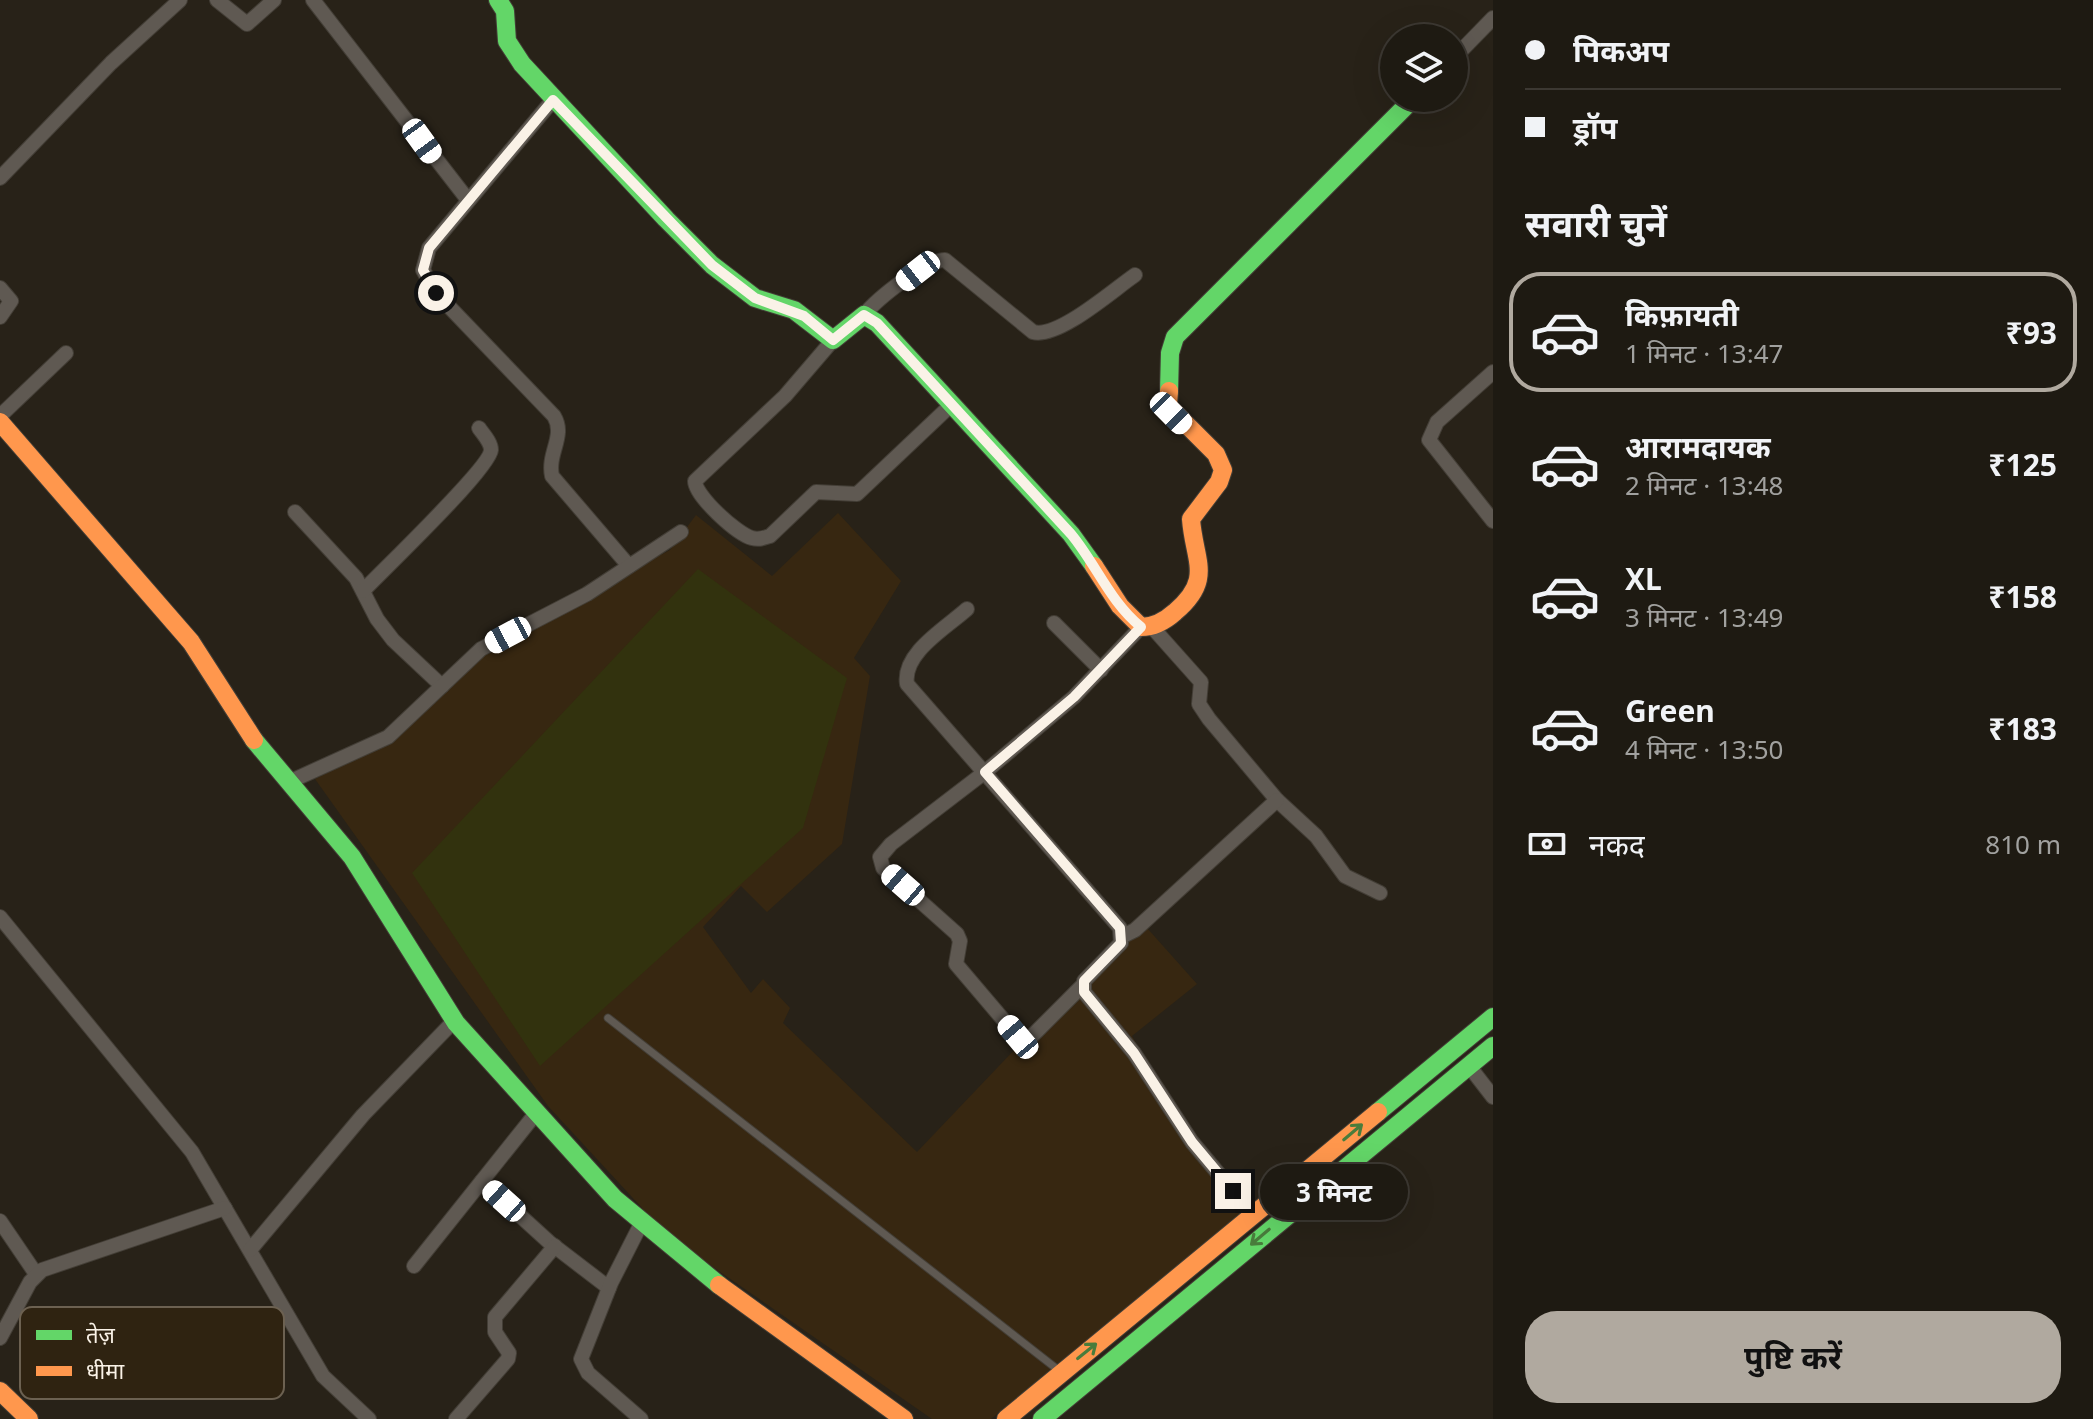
<!DOCTYPE html>
<html lang="hi">
<head>
<meta charset="utf-8">
<style>
  :root { --surface:#1e1a12; --page:#2b2720; --text:#f1f3f6; --muted:#a1a19f; --line:#3c3832; --accent:#b0a99f }
  body { margin:0; font-family:"Noto Sans","Noto Sans Devanagari",sans-serif; background:var(--page); color:var(--text); height:100vh; display:flex; flex-direction:column; font-size:30px; white-space:nowrap }
  * { box-sizing:border-box; margin:0 }
  p { font-size:26px; color:var(--muted) }
  .icon { flex:none; width:44px; height:44px; fill:none; stroke:currentColor; stroke-width:2; stroke-linecap:round; stroke-linejoin:round }
  .map { position:relative; flex:1; overflow:hidden }
  .drawer { display:flex; flex-direction:column; background:var(--surface); width:600px }
  .drawer>* { flex:none }
  .top-card { display:grid; align-content:center; height:176px; padding:0 32px; background:var(--surface) }
  .buttons { position:absolute; left:1380px; top:24px; display:grid; gap:16px }
  .buttons a { display:grid; place-items:center; width:88px; height:88px; border-radius:50%; background:var(--surface); box-shadow:0 8px 32px #0002,0 0 0 2px var(--line); font-size:40px }
  .end { position:absolute; width:36px; height:36px; margin:-18px; border:10px solid #faf2e7; background:#111; box-shadow:0 0 0 4px #111 }
  .from { border-radius:50% }
  .bubble { position:absolute; height:56px; border-radius:28px; background:var(--surface); box-shadow:0 8px 32px #0002,0 0 0 2px var(--line); font-size:26px; font-weight:700; line-height:56px; text-align:center }
  .car { position:absolute; width:24px; height:48px; margin:-24px -12px; border-radius:10px; box-shadow:0 0 6px 2px #0007; background:linear-gradient(#fff 24%,#345 0 40%,#fff 0 76%,#345 0 86%,#fff 0) }
  .top-card b { display:flex; align-items:center; gap:28px; height:76px; font-size:30px }
  .top-card b+b { border-top:2px solid var(--line) }
  .top-card i { width:20px; height:20px; background:var(--text) }
  ul { padding:0; list-style:none }
  li { display:flex; align-items:center; gap:24px; height:120px; margin:0 16px 12px; padding:0 16px; border:4px solid transparent; border-radius:32px }
  li div { flex:1 }
  li b { display:block; font-size:30px }
  li em { font-style:normal; font-weight:700 }
  li.active { border-color:var(--accent) }
  li>.icon { width:72px; height:72px; stroke-width:1.5 }
  h2 { padding:0 32px; font-size:36px; line-height:96px }
  .pay { display:flex; align-items:center; gap:20px; height:88px; padding:0 32px; font-size:30px }
  .pay p { margin-inline-start:auto }
  .primary-button { display:flex; gap:16px; margin-top:auto; padding:16px 32px }
  .primary-button a { flex:1; height:92px; border-radius:32px; background:var(--accent); color:#111; font-size:32px; font-weight:700; line-height:92px; text-align:center }
  main { display:flex; flex:1; min-height:0 }
  .map>svg:first-child { display:block }
  .built { fill:#372711 }
  .green { fill:#32320e }
  .lines { fill:none; stroke-linecap:round; stroke-linejoin:round }
  .lane-casing { stroke:#433e36; stroke-width:9 }
  .street-casing { stroke:#433e36; stroke-width:16 }
  .fast-casing { stroke:#433e36; stroke-width:20 }
  .slow-casing { stroke:#433e36; stroke-width:20 }
  .lane { stroke:#5f5952; stroke-width:7 }
  .street { stroke:#5f5952; stroke-width:14 }
  .fast { stroke:#63d668; stroke-width:18 }
  .slow { stroke:#ff974d; stroke-width:18 }
  .oneway { stroke:#497c3c }
  .route { stroke:#faf2e7; stroke-width:10 }
  .key { fill:#2f2311; stroke:#6c6151; stroke-width:2 }
  .key-label { font-size:22px; fill:#faf2e7 }
</style>
</head>
<body>
<main>
<div class="map">
<svg width="1493" height="1419" viewBox="0 0 1493 1419">
  <rect width="100%" height="100%" fill="#282218"/>
  <path class="built" d="M838,513L901,581L854,658L870,676L842,844L767,912L741,886L703,927L751,993L763,979L790,1008L783,1023L917,1152L1139,919L1197,984L1132,1036L1173,1109L1252,1209L991,1419H932L667,1235L548,1106L315,779L398,736L478,651L670,550L696,515L772,576Z"/>
  <path class="green" d="M698,569L847,678L803,828L540,1066L412,873Z"/>
  <g class="lines">
    <g class="lane-casing">
      <path id="lane" d="M608,1018L1057,1369"/>
    </g>
    <g class="street-casing">
      <g id="street">
        <path d="M217,0L247,24L274,0"/>
        <path d="M313,0L468,200"/>
        <path d="M1454,58L1493,18"/>
        <path d="M553,100L429,248L423,270L436,293L554,416C566,436 547,453 552,476L629,566"/>
        <path d="M0,178L111,63L180,0"/>
        <path d="M0,288L11,301L0,317"/>
        <path d="M864,315C877,299 925,260 945,260L1033,332C1058,339 1113,290 1135,275"/>
        <path d="M833,340L785,396L695,481C695,496 737,534 752,538C759,540 763,538 770,536L816,492L857,494L950,406"/>
        <path d="M1493,372L1437,422L1429,440L1493,521"/>
        <path d="M0,416L66,353"/>
        <path d="M295,512L356,578L377,619L393,640L442,686"/>
        <path d="M363,591C381,572 490,468 491,450C491,442 483,434 479,428"/>
        <path d="M967,609C946,628 902,653 907,684L1120,928L1121,943L1084,981V992L1134,1053L1192,1142L1253,1215"/>
        <path d="M1054,623L1101,670"/>
        <path d="M1152,627L1201,682L1199,704L1209,719L1277,800L1316,836L1345,876L1380,893"/>
        <path d="M291,781L388,737L481,649L587,594L681,532"/>
        <path d="M0,917L192,1152L323,1376L369,1419"/>
        <path d="M1123,936L1135,930L1277,800"/>
        <path d="M1082,986L1031,1037H1018L956,964L960,941L957,934L883,868L880,857L891,844L985,772L1074,697L1141,627"/>
        <path d="M1469,1066L1493,1097"/>
        <path d="M482,1181L549,1242L609,1288"/>
        <path d="M0,1221L36,1274"/>
        <path d="M250,1250L363,1115L455,1020"/>
        <path d="M414,1266L537,1112"/>
        <path d="M0,1338L30,1282L42,1270L225,1208"/>
        <path d="M456,1419L508,1359L509,1353L495,1332V1317L555,1246"/>
        <path d="M641,1419L588,1373L581,1359L611,1283L642,1222"/>
      </g>
    </g>
    <g class="fast-casing">
      <g id="fast">
        <path d="M498,0L505,11L507,41L522,64L666,219L712,265L755,298L794,310L833,340L864,315L877,323L1071,534L1094,566"/>
        <path d="M1169,391L1170,353L1175,337L1414,98"/>
        <path d="M254,740L352,857L456,1023L615,1199L719,1285"/>
        <path d="M1378,1112L1493,1017"/>
        <path d="M1042,1419L1493,1046"/>
      </g>
    </g>
    <g class="slow-casing">
      <g id="slow">
        <path d="M0,422L191,642L254,740"/>
        <path d="M1094,566L1120,606L1141,627C1155,627 1165,621 1175,612C1214,579 1194,561 1191,519L1219,482L1223,470L1216,454L1168,406L1169,391"/>
        <path d="M719,1285L904,1419"/>
        <path d="M0,1391L29,1419"/>
        <path d="M1006,1419L1378,1112"/>
      </g>
    </g>
    <use href="#lane" class="lane"/>
    <use href="#street" class="street"/>
    <use href="#fast" class="fast"/>
    <use href="#slow" class="slow"/>
  </g>
  <defs><path id="oneway-shaft" d="M-6 0H5M1.5-3L5.5 0L1.5 3" fill="none" stroke-width="1.6" stroke-linecap="round" stroke-linejoin="round" transform="scale(2)"/></defs>
  <g class="oneway">
    <use href="#oneway-shaft" transform="translate(1353 1132) rotate(-40)"/>
    <use href="#oneway-shaft" transform="translate(1260 1237) rotate(140)"/>
    <use href="#oneway-shaft" transform="translate(1087 1351) rotate(-39)"/>
  </g>
  <g class="lines">
    <path class="route" d="M436,293L423,270L429,248L553,100L712,265L755,298L804,316L833,340L864,315L877,323L1071,534C1096,564 1110,602 1141,627L1074,697L985,772L1120,928L1121,943L1084,981V992L1134,1053L1192,1142L1233,1191"/>
  </g>
  <rect x="20" y="1307" width="264" height="92" rx="12" class="key"/>
  <rect x="36" y="1330" width="36" height="10" fill="#63d668"/>
  <rect x="36" y="1366" width="36" height="10" fill="#ff974d"/>
  <g class="key-label">
    <text x="86" y="1343">तेज़</text>
    <text x="86" y="1379">धीमा</text>
  </g>
</svg>
<div class="buttons">
<a><svg class="icon" aria-label="layers" viewBox="0 0 24 24"><path d="M12 4l9 5-9 5-9-5zM3 14l9 5 9-5"/></svg></a>
</div>
<i class="end from" style="left:436px;top:293px"></i>
<i class="end" style="left:1233px;top:1191px"></i>
<div class="bubble" style="left:1260px;top:1164px;width:148px">3 मिनट</div>
<i class="car" style="left:422px;top:141px;rotate:144deg"></i>
<i class="car" style="left:918px;top:271px;rotate:232deg"></i>
<i class="car" style="left:1171px;top:413px;rotate:135deg"></i>
<i class="car" style="left:508px;top:635px;rotate:242deg"></i>
<i class="car" style="left:903px;top:885px;rotate:311deg"></i>
<i class="car" style="left:1018px;top:1037px;rotate:320deg"></i>
<i class="car" style="left:504px;top:1201px;rotate:312deg"></i>
</div>
<section class="drawer">
<div class="top-card">
<b><i class="from"></i>पिकअप</b>
<b><i></i>ड्रॉप</b>
</div>
<h2>सवारी चुनें</h2>
<ul>
<li class="active"><svg class="icon" aria-label="car" viewBox="0 0 24 24"><path d="M5 17H2v-5l4-1 3-4h7l3 4 3 1v5h-3M9 17h6M6 11h13"/><circle cx="7" cy="17" r="2"/><circle cx="17" cy="17" r="2"/></svg><div><b>किफ़ायती</b><p>1 मिनट · 13:47</p></div><em>₹93</em></li>
<li><svg class="icon" aria-label="car" viewBox="0 0 24 24"><path d="M5 17H2v-5l4-1 3-4h7l3 4 3 1v5h-3M9 17h6M6 11h13"/><circle cx="7" cy="17" r="2"/><circle cx="17" cy="17" r="2"/></svg><div><b>आरामदायक</b><p>2 मिनट · 13:48</p></div><em>₹125</em></li>
<li><svg class="icon" aria-label="car" viewBox="0 0 24 24"><path d="M5 17H2v-5l4-1 3-4h7l3 4 3 1v5h-3M9 17h6M6 11h13"/><circle cx="7" cy="17" r="2"/><circle cx="17" cy="17" r="2"/></svg><div><b>XL</b><p>3 मिनट · 13:49</p></div><em>₹158</em></li>
<li><svg class="icon" aria-label="car" viewBox="0 0 24 24"><path d="M5 17H2v-5l4-1 3-4h7l3 4 3 1v5h-3M9 17h6M6 11h13"/><circle cx="7" cy="17" r="2"/><circle cx="17" cy="17" r="2"/></svg><div><b>Green</b><p>4 मिनट · 13:50</p></div><em>₹183</em></li>
</ul>
<div class="pay"><svg class="icon" aria-label="cash" viewBox="0 0 24 24"><path d="M3 7h18v10H3z"/><circle cx="12" cy="12" r="2"/></svg>नकद<p>810 m</p></div>
<div class="primary-button"><a>पुष्टि करें</a></div>
</section>
</main>
</body>
</html>
